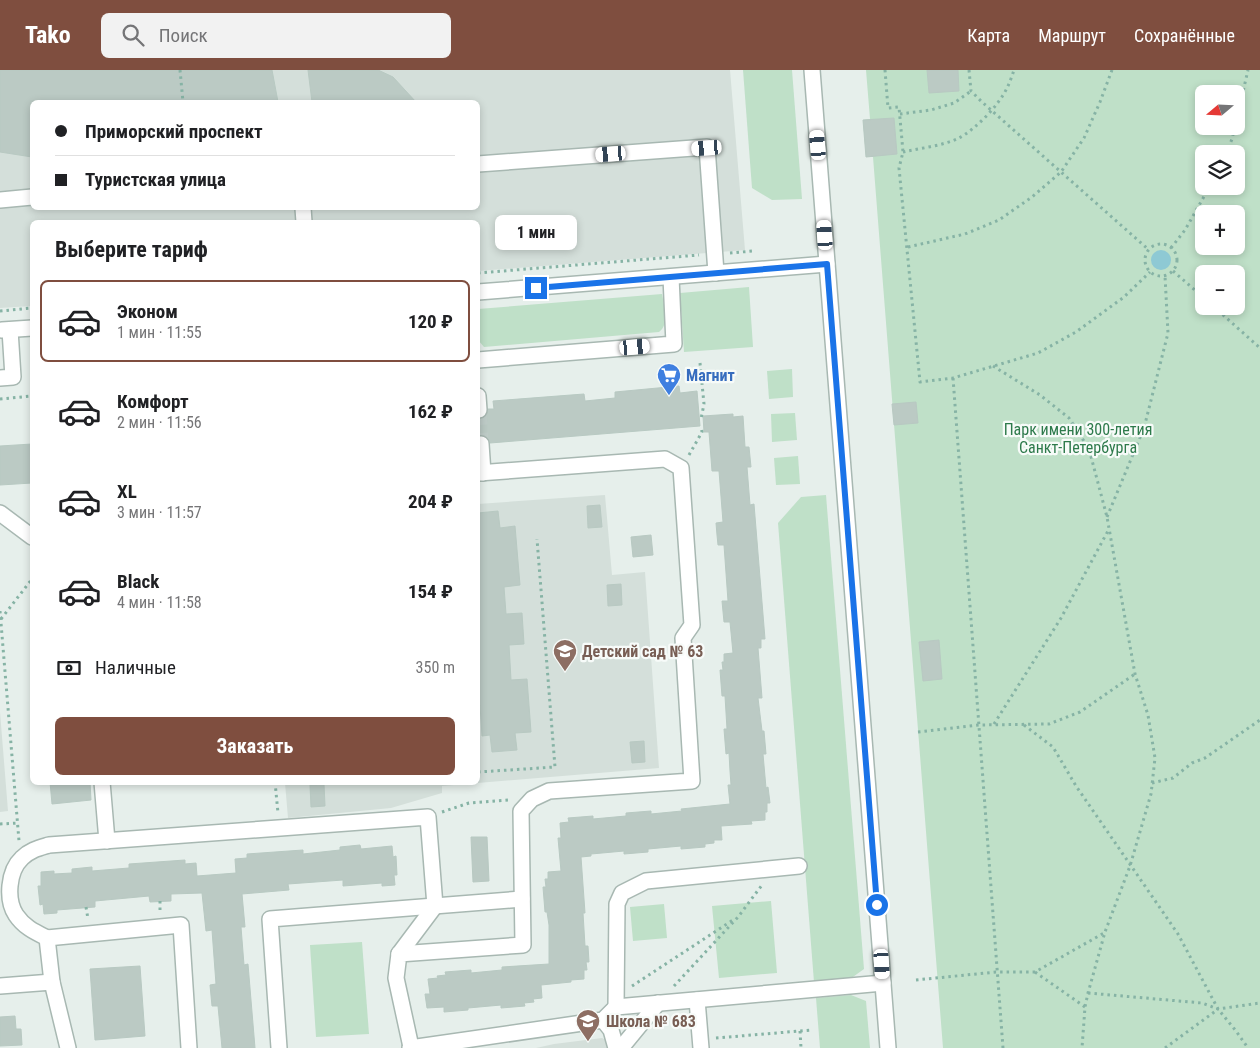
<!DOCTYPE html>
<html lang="ru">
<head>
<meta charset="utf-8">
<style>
  :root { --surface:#fff; --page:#f2f2f2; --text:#202124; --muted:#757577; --line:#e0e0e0; --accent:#7f4e3f }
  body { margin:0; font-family:"Roboto Condensed",sans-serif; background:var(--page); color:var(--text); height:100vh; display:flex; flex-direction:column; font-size:19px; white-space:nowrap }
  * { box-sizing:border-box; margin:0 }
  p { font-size:16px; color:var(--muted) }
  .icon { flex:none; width:28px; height:28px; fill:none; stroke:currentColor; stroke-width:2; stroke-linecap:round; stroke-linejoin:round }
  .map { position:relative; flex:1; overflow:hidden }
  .drawer { position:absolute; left:30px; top:150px; width:450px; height:565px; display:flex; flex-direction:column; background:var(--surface); border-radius:8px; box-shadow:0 2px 8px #0003 }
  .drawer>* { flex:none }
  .banner { position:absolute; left:30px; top:30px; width:450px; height:110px; border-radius:8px; box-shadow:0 2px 8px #0003; display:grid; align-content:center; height:110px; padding:0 25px; background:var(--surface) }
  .needle { width:32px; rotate:251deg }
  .controls { position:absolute; left:1195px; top:15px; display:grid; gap:10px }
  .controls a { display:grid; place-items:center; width:50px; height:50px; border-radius:8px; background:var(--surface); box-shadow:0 2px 8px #0003; font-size:25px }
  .end { position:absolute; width:22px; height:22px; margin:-11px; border:6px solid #1a73e8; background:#fff; box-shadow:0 0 0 2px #fff }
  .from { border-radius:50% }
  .bubble { position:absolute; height:35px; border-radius:8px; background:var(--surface); box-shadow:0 2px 8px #0003; font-size:16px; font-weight:700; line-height:35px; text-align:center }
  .car { position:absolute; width:15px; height:30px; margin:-15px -8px; border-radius:6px; box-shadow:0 0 4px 1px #0007; background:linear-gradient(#fff 24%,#345 0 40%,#fff 0 76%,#345 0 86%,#fff 0) }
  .banner b { display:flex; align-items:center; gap:18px; height:48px; font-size:19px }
  .banner b+b { border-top:1px solid var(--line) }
  .banner i { width:12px; height:12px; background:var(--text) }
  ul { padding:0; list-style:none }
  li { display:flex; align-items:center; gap:15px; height:82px; margin:0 10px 8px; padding:0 15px; border:2px solid transparent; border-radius:8px }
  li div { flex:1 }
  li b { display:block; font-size:19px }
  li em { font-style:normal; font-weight:700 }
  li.selected { border-color:var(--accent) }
  li>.icon { width:45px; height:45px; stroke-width:1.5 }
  h2 { padding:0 25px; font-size:22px; line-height:60px }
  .pay { display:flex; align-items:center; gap:12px; height:55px; padding:0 25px; font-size:19px }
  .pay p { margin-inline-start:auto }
  .action { display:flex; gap:10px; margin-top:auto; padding:10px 25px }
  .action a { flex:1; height:58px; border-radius:8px; background:var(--accent); color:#fff; font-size:20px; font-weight:700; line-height:58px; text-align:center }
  header { display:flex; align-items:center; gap:30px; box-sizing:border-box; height:70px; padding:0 25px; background:var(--accent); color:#fff }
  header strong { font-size:24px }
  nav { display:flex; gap:28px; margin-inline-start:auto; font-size:18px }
  .search { width:350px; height:45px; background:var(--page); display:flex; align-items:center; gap:12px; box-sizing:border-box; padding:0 18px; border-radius:8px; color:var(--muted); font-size:19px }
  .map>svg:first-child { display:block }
  .built { fill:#d4dfda; fill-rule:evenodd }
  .green { fill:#bfe0c8; fill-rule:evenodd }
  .water { fill:#8ec9d4 }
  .building { fill:#bbcac4; stroke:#b8c9c2 }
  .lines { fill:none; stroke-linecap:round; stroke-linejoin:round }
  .minor-tunnel { stroke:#bfccc8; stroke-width:15; stroke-dasharray:15 8; stroke-linecap:butt }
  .minor-casing { stroke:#a8b8b2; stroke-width:18 }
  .path { stroke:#86b3a5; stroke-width:3; stroke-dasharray:2.5 4; stroke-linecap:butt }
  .minor { stroke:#fff; stroke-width:15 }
  .route { stroke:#1a73e8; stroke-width:6 }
  .labels { text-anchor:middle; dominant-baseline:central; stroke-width:4.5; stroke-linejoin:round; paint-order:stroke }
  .shop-label { font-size:16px; font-weight:bold; fill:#366cbe; stroke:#f7fbf9; text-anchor:start }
  .park-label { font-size:16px; fill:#2d7a4b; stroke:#f7fbf9 }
  .education-label { font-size:16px; font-weight:bold; fill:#785e54; stroke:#f7fbf9; text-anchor:start }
</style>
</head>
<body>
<header>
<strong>Tako</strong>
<div class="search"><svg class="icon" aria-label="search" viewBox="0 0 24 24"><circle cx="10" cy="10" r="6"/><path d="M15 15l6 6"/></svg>Поиск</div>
<nav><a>Карта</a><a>Маршрут</a><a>Сохранённые</a></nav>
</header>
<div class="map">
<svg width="1260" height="978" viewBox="0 0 1260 978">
  <rect width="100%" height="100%" fill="#e6efeb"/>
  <g class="built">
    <path d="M0,0H730L745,180L478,201V152H32V236L0,238ZM32,32H478V138H32Z"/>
    <path d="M605,425L612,505L645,502L659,698L442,716V723L391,738L288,748L285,713L478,712V434Z"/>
    <path d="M0,642L8,741L0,742Z"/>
    <path d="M602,968L606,970L607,978H536L554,974Z"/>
  </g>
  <g class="green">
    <path d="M743,0H792L802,129L772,130L752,118Z"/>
    <path d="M866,0H1260V978H943L873,87H866L863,50L870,49ZM1204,24H1236V56H1204ZM1204,84H1236V116H1204ZM1204,144H1236V176H1204ZM1204,204H1236V236H1204Z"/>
    <path d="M749,217L753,277L684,282L680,223Z"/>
    <path d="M662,224C664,236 670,254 659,262L484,277L478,270V239Z"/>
    <path d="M792,299L793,327L769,329L767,301Z"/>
    <path d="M795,343L797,370L772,372L771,344Z"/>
    <path d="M798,386L800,414L776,415L774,388Z"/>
    <path d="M826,425L864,899L850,909L814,912L778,453L801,427Z"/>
    <path d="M771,831L777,903L719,908L712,836Z"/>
    <path d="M664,834L667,868L633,871L630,837Z"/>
    <path d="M362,872L369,964L316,967L310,875Z"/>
    <path d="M851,925L866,931L870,978H820L816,928Z"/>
  </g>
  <circle class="water" cx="1161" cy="190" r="10"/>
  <g class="building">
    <path d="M0,0H272L278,32H32V87L0,82Z"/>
    <path d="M308,0H378L393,7L416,32H312Z"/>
    <path d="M927,0H958L959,21L929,23Z"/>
    <path d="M894,48L897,84L866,87L863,50Z"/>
    <path d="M679,316L680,323L697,321L700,356L490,373L486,366H478V349L485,347L488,339H494L493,331L584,324L585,331L615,328V322Z"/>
    <path d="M916,332L918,353L894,355L892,334Z"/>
    <path d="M733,344V347L743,346L745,377H749L751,397H747L750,435L754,434L765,569H761V578H758L762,628H758L762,661H764L766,684H763L766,718L768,717L770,733H767V742H765V750L751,751L752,754L721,756L722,770H714V773L705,774V777L681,779V776L648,779V782L624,784V781L591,784V786L581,787L585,843H583L585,876H588L589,892H586L587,900H584V909L571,910V912L541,915L542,928L533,929L534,932L524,933L525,936L501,938V935L468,938V940L444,942V937L427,938L425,924H430L428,909L438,908L437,906L446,905L445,902L471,900V903L502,900V897L549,894V855L547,842H545L543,817H546L545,809H548V802L561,801L558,768H561L560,753L569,752L568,748L593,746V749L626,746V743L651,741V744L682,741L681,739L730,734L728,715H731L730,701L729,683L726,684L724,659H727L725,626H722L720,600H723L722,592H724V584L733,583L730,552H724L722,531H728L724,475H718L717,465L716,453L723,452L719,401H712L709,362H704L703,346Z"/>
    <path d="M32,374V413L0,415V376Z"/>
    <path d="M600,435L602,457L588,458L587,436Z"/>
    <path d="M498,441L500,458L515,456L520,515L504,517L506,544L522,543L524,574L509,575L511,610L527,609L531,662L515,663L517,680L492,682L490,665L482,666L480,635H478V443Z"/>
    <path d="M651,465L653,485L633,487L631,467Z"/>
    <path d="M621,514L622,535L608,536L607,515Z"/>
    <path d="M939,570L942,609L923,611L919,572Z"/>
    <path d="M644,671L645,692L632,693L630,672Z"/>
    <path d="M50,712H90L91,730L52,734Z"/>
    <path d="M324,714L325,736L311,737L310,715Z"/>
    <path d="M471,767H487L489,811L473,812Z"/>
    <path d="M360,775L361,779L392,776L393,787L396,786L397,805H394L395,815L382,816V813L343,816V810L288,814L289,820L242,824L245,857H241L244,895L248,894L255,978H222L218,936H212L210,915L216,914L212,860L206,861L202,823L171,824V831L150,832L149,826L95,831V837L57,840V843L44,844L43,834L40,835L38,816H41V802L54,801V804L72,803V799L92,797V801L129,798V794L185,790V794L196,793L197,806L236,803L235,789L247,788V784L303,780V784L340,780V777Z"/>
    <path d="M140,896L145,966L95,970L90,899Z"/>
    <path d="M15,946L16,959H21L22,975L0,976V947Z"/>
  </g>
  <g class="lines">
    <path class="minor-tunnel" d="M479,340L481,374"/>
    <g class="minor-casing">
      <g id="minor">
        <path d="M812,0L888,978"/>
        <path d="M478,94L707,77L716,203"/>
        <path d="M0,130L32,127"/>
        <path d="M303,138L304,152"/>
        <path d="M478,222L827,194"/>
        <path d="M2,260L32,258"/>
        <path d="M478,290L674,274L671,207"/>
        <path d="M0,308L13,307L10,260"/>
        <path d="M478,326L479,340"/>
        <path d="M481,374L483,403"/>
        <path d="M0,443L32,467"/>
        <path d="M102,712L107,771"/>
        <path d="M47,868L181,855L189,978"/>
        <path d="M52,912L47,868C35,862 24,857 16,845C6,830 8,801 22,788C30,780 39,778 49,775L428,747L435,836L399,884"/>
        <path d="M0,916L52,912L68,978"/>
        <path d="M697,930L701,978"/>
        <path d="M616,937L617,834L622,823L646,811L799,796"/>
        <path d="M603,950L611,960L616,978"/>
        <path d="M411,977L396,908L399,884L523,875L521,741L532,729L549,721L692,711L683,568L692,555L681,398L665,389L478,403"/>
        <path d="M279,978L270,849L522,829"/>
        <path d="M410,978L603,950L616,937L883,913"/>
        <path d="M621,978L658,933"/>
      </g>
    </g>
    <g class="path">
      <path d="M180,0L183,32"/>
      <path d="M885,0L888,38L899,37L903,82L899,98L920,312L953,308L1038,283L1076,262L1124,227L1150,202"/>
      <path d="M969,0L971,21L982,32L1149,180"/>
      <path d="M900,44L931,40L954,33L971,21"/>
      <path d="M1236,52L1248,0"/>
      <path d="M903,82C921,78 942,76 959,68C976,59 999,35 1007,18C1010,12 1012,6 1014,0"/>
      <path d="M1226,84L1232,69L1235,56"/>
      <circle cx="1161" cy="190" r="16"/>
      <path d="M908,177L965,164L999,150L1032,127L1061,102L1084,68L1100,32L1112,0"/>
      <path d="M1171,178L1185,160L1210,116"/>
      <path d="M730,183L753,181"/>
      <path d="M1173,201L1204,228"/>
      <path d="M478,203L699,185"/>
      <path d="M1213,236L1260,278"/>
      <path d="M0,241L32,238"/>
      <path d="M700,293L704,334L701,349"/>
      <path d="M993,296L1040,325L1069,348L1089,379L1107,447L1135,604L1148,645L1155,688L1151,724L1130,796L1105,862L1088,923L1085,937L1082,978"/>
      <path d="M953,308L1003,978"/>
      <path d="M0,329L32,326"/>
      <path d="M689,385L702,362L701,356"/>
      <path d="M1107,447L1144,358L1168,263L1165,206"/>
      <path d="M0,541L19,771"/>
      <path d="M1,549L32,509"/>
      <path d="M994,654L1061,548L1109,459"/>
      <path d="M1024,655L1053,677L1076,716L1178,864L1218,939L1236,961L1248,978"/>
      <path d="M918,662L979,655L1049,654L1080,642L1135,604"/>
      <path d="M478,702L555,697L537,469"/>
      <path d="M275,712L278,743"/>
      <path d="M1152,713L1173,708L1192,693L1205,688L1260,650"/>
      <path d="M442,742L469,733L509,730"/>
      <path d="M0,754L18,753"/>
      <path d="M160,831V841"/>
      <path d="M86,837L88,849"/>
      <path d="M1035,902L1085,937"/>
      <path d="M916,910L996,902H1035L1104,863"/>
      <path d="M632,916L733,850"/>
      <path d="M674,916L738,847L762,815"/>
      <path d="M1088,923L1202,933L1218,939L1260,933"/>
      <path d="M800,961L801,978"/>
      <path d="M716,968L812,960"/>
      <path d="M1165,978L1217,940"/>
    </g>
    <use href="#minor" class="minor"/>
  </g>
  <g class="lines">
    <path class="route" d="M536,218L827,194L877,835"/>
  </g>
  <defs>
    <g id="supermarket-pin" transform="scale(1.25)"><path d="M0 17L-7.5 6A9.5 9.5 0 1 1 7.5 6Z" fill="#3f7fe0" stroke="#f7fbf9"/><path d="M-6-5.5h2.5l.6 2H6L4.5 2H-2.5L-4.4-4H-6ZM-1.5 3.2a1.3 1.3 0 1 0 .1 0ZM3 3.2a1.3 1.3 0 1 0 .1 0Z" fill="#fff"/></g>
    <g id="school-pin" transform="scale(1.25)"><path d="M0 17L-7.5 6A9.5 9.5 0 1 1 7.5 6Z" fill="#8d6e63" stroke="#f7fbf9"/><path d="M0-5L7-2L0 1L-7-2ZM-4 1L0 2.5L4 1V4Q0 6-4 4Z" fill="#fff"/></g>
  </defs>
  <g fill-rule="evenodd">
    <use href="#supermarket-pin" x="669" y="305"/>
    <use href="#school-pin" x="565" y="581"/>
    <use href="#school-pin" x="588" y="951"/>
  </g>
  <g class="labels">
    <g class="shop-label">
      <text x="686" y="305">Магнит</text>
    </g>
    <g class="park-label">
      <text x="1078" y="359">Парк имени 300-летия<tspan x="1078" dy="18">Санкт-Петербурга</tspan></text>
    </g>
    <g class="education-label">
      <text x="582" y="581">Детский сад № 63</text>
      <text x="606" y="951">Школа № 683</text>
    </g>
  </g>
</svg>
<div class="controls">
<a><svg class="needle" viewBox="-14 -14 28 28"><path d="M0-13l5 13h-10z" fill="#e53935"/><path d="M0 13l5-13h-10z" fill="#757577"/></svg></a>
<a><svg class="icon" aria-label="layers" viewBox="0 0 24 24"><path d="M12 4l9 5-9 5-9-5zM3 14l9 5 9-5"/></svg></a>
<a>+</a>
<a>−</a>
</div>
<i class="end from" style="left:877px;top:835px"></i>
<i class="end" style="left:536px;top:218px"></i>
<div class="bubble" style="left:495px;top:145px;width:82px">1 мин</div>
<i class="car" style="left:818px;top:75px;rotate:355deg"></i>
<i class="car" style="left:707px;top:78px;rotate:266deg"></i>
<i class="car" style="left:611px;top:84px;rotate:266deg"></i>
<i class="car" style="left:825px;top:165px;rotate:356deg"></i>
<i class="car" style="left:635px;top:277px;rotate:85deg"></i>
<i class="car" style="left:882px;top:894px;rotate:176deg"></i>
<div class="banner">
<b><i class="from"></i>Приморский проспект</b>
<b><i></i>Туристская улица</b>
</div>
<section class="drawer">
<h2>Выберите тариф</h2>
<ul>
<li class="selected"><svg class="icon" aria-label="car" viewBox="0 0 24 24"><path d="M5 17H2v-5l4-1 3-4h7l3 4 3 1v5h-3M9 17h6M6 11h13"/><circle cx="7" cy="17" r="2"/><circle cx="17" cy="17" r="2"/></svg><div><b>Эконом</b><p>1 мин · 11:55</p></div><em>120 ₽</em></li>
<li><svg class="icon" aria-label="car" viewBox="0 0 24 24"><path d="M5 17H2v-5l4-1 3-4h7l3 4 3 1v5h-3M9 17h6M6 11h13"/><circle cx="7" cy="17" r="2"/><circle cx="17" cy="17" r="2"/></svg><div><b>Комфорт</b><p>2 мин · 11:56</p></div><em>162 ₽</em></li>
<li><svg class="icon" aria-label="car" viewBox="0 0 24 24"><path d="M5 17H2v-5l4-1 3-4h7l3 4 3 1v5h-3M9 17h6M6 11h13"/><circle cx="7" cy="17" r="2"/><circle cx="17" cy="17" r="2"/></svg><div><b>XL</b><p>3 мин · 11:57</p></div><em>204 ₽</em></li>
<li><svg class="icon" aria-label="car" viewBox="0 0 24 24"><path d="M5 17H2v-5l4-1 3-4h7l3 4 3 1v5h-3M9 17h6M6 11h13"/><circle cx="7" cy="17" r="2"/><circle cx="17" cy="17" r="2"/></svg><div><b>Black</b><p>4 мин · 11:58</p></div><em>154 ₽</em></li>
</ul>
<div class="pay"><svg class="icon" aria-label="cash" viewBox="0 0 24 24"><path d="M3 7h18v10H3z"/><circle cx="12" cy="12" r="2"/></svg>Наличные<p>350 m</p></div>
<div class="action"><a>Заказать</a></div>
</section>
</div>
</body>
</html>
